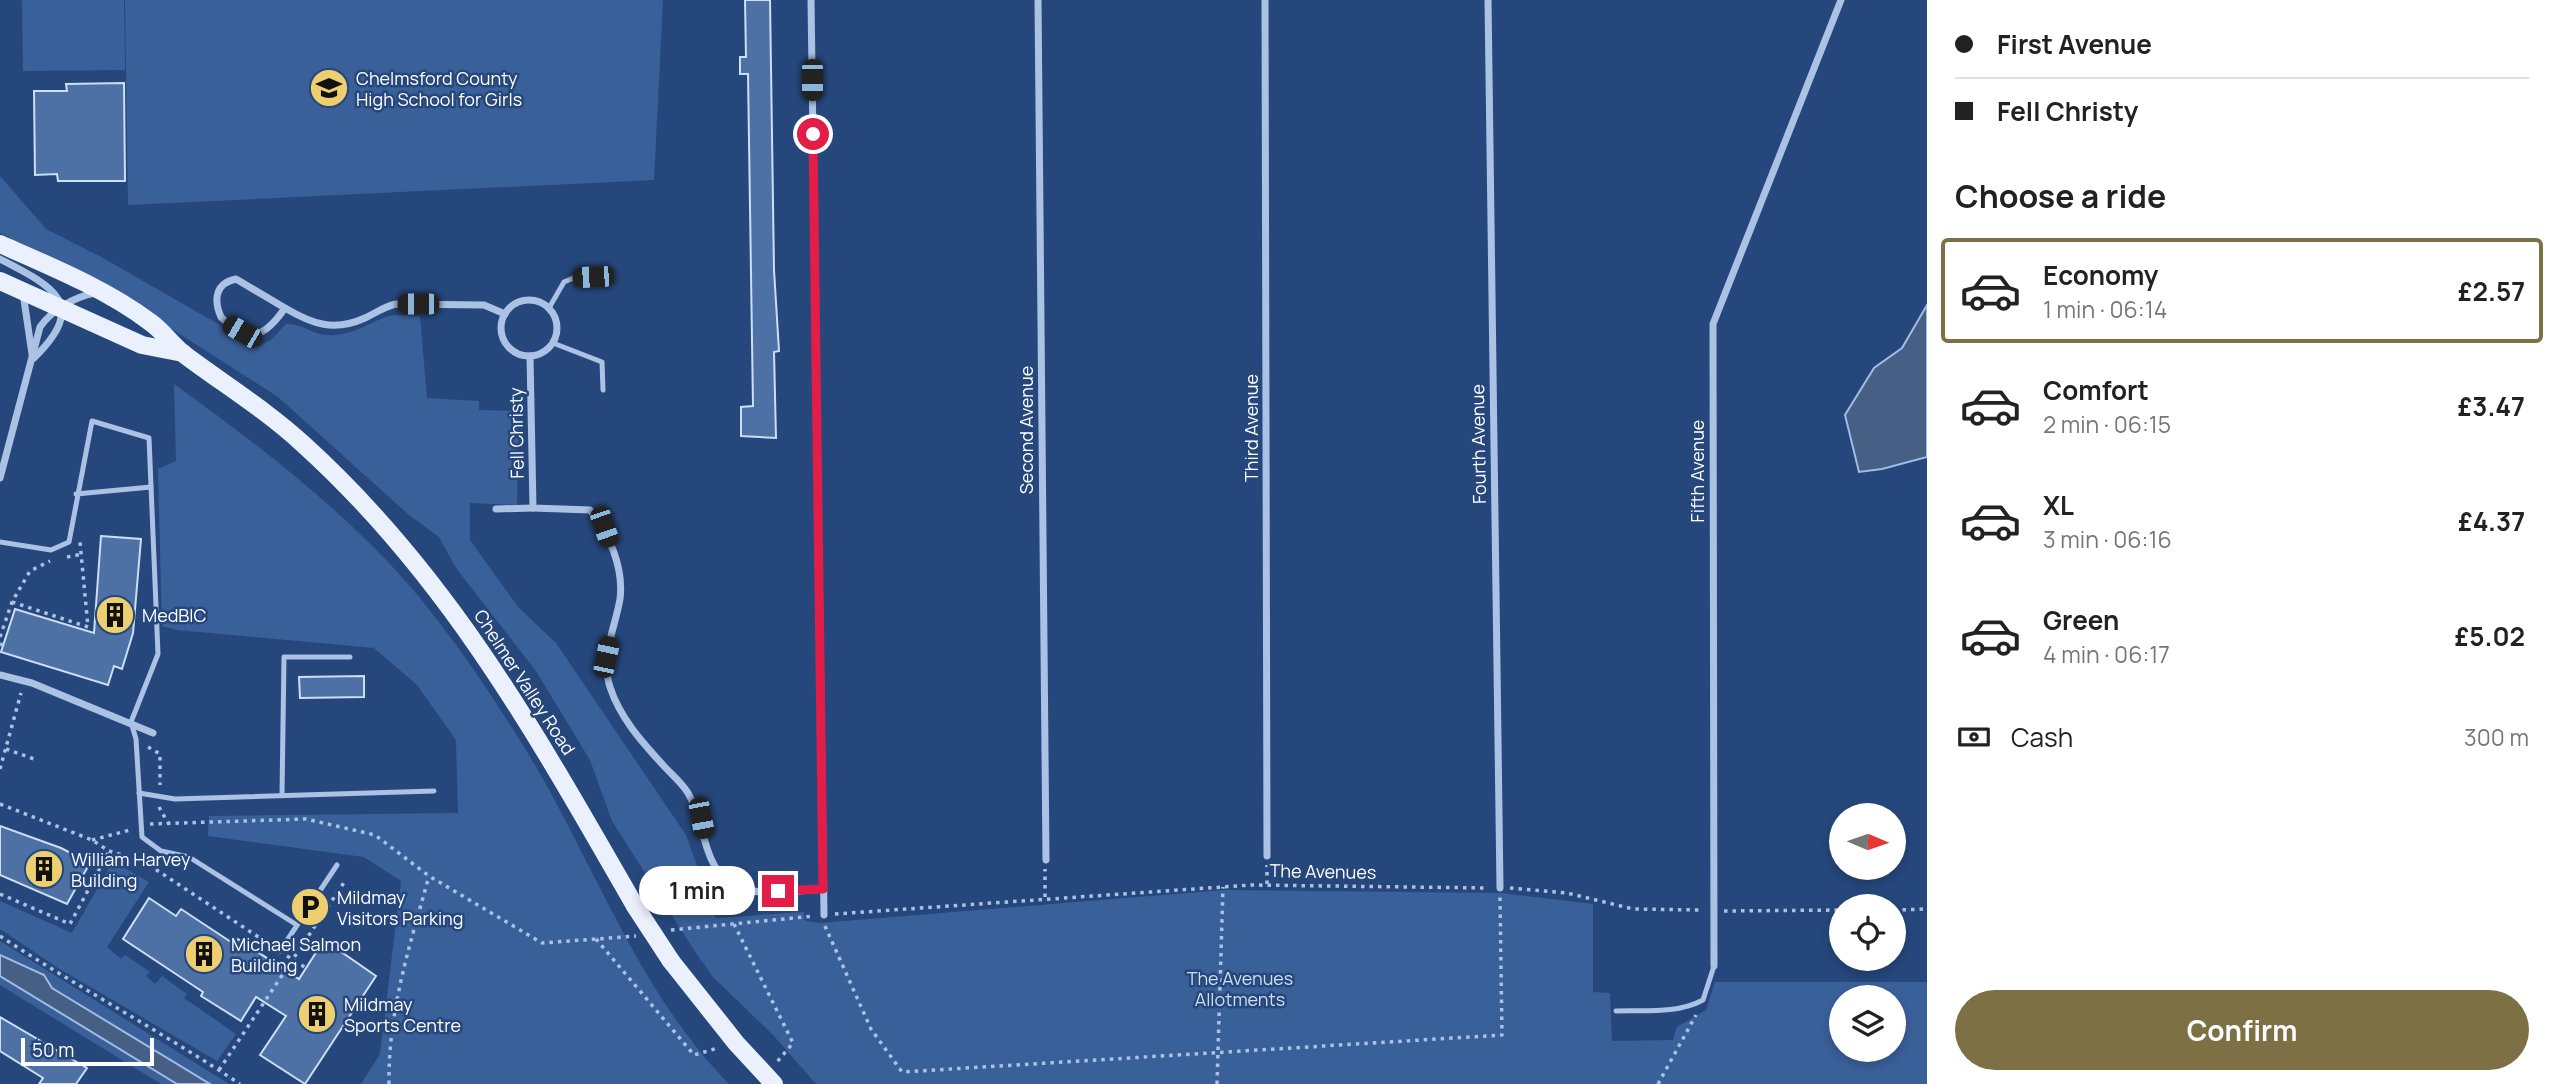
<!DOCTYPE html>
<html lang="en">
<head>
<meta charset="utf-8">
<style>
  :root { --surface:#fff; --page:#f2f2f2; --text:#222; --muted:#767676; --line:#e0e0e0; --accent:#7d7045 }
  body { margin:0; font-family:Manrope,sans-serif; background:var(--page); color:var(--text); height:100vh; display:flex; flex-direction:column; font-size:26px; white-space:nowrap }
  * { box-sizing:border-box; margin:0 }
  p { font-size:23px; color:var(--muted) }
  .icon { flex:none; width:38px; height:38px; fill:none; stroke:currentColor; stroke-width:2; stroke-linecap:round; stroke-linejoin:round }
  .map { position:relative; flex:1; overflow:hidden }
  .drawer { display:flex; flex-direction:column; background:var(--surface); width:630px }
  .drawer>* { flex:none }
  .banner { display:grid; align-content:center; height:154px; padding:0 28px; background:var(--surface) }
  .needle { width:46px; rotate:92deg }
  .fabs { position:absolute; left:1829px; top:803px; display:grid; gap:14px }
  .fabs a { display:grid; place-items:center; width:77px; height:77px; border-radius:50%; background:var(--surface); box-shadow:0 4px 10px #0003; font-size:35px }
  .scale { position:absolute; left:21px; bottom:18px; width:133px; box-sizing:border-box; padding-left:7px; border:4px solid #fff; border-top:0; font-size:19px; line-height:24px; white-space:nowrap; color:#fff; -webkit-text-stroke:5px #26477c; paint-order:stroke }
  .end { position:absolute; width:32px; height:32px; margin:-16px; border:9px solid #e11d48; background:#fff; box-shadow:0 0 0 4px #fff }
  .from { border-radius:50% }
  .bubble { position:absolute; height:49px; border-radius:24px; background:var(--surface); box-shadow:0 4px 10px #0003; font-size:23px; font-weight:700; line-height:49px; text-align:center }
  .car { position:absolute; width:21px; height:42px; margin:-21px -10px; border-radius:9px; box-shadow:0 0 5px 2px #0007; background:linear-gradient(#222 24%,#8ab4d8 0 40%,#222 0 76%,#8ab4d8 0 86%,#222 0) }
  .banner b { display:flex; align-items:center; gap:24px; height:66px; font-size:26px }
  .banner b+b { border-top:2px solid var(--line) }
  .banner i { width:18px; height:18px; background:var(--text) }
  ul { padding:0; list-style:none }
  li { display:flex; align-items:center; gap:21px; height:105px; margin:0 14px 10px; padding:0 14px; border:4px solid transparent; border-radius:7px }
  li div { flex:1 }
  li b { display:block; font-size:26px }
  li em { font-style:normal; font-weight:700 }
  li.active { border-color:var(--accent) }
  li>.icon { width:63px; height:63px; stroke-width:1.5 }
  h2 { padding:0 28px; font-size:32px; line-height:84px }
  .pay { display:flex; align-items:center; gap:18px; height:77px; padding:0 28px; font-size:26px }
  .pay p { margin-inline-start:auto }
  .primary-button { display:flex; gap:14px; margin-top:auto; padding:14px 28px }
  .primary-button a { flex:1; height:80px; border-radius:42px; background:var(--accent); color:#fff; font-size:28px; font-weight:700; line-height:80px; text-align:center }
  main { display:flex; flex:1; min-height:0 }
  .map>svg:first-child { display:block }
  .green { fill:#3a609a; fill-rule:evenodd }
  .water { fill:#465f85; stroke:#9fbce5; stroke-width:2 }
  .building { fill:#4e71a5; stroke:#cdddf4; stroke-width:2 }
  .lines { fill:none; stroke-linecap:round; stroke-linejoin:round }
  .path { stroke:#abc2e5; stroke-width:3.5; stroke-dasharray:3.5 5; stroke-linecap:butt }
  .service { stroke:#abc2e5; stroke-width:5 }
  .minor { stroke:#abc2e5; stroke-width:7 }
  .primary { stroke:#ebf1fc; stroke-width:18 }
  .primary-bridge { stroke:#ebf1fc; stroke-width:18 }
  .route { stroke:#e11d48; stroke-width:9 }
  .labels { text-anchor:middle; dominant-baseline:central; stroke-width:5; stroke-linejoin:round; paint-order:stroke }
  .poi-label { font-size:18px; fill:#fff; stroke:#26477c; text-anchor:start }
  .street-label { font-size:18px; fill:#fff; stroke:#26477c }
  .park-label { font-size:18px; fill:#cdddf4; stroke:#26477c }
</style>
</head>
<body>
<main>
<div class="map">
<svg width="1927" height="1084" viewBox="0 0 1927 1084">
  <rect width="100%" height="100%" fill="#26477c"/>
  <g class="green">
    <path d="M22,0H124L125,70L23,71Z"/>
    <path d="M125,0H663L654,180L128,205Z"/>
    <path d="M0,176L46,229L103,258L258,347L272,339L286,324C303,323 314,337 334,335C357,333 367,324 386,317C396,313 410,316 420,316L427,398L479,401V410L519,411L517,505L470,503V540L518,607L556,643L686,835L716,918L804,912L805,921L820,923L1223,890L1500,893L1593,904V992L1610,993L1612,1041L1673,1040L1677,1027L1706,1010L1715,982H1927V1084H816L773,1035L713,977L696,953L612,821L590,760L536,671L456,568L439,537L409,515L278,397L105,286L0,233ZM1841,998H1894V1050H1841Z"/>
    <path d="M174,384C249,438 324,495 389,563C439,616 482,680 521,742C592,855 634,987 729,1084H361L380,1054L401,881L364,857L208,836L209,816L458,813L456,740L417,685L374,648L177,630L162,626L158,469L176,461Z"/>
    <path d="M113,861L149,882L107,947L121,959L125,955L150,972L146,976L155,984L162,976L187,994L184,998L236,1034L217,1061L58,968L0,929V901L72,933Z"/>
    <path d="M0,941L229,1084H210L52,988L44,975L0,955Z"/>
    <path d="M0,976L177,1084H161L0,985Z"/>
  </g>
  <g class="water">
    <path d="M1927,305V457L1882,469L1859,472L1845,415L1874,368L1902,348Z"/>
    <path d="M0,955L44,975L52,988L210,1084H177L0,976Z"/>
  </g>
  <g class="building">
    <path d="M745,0H770L774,270L779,351L774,352L776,438L741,436V407L753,406L748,74H740V57H746Z"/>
    <path d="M124,83L125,181H58L57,174L35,175L34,91H67L66,84Z"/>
    <path d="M101,536L141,539L133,633L122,669L114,666L108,685L1,652L15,609L94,633Z"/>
    <path d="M364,676V697L300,698L299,677Z"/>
    <path d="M0,826L61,848L90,863L67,904L0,875Z"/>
    <path d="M149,898L176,916L181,909L234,944L238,939L299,979L324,940L376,976L305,1084L260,1055L286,1016L256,997L241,1021L201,996L203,992L123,939Z"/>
    <path d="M0,1017L87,1068L76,1084H39L43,1078L0,1051Z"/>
  </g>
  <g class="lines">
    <g class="path">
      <path d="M67,557L83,554"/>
      <path d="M12,602L88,627L80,542"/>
      <path d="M0,637L12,602L30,571L50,561"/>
      <path d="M0,644L3,645"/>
      <path d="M148,747L160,754V785"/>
      <path d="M6,749L34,759"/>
      <path d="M0,769L21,693"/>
      <path d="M0,804L92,840L109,851L143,861L272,946"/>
      <path d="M159,807L168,823"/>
      <path d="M150,824L306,819L375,835L429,876L542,943L636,936"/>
      <path d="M92,840L130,830"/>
      <path d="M1267,884V865"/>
      <path d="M1510,888L1567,893L1633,909L1703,910"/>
      <path d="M0,894L70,924L109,851"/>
      <path d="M1045,897V869"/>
      <path d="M1894,910L1927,909"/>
      <path d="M1724,911L1841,910"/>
      <path d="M835,914L1251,885L1488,888"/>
      <path d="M734,924L793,1043L776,1063"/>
      <path d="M825,926L871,1029L902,1072L1502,1035L1500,897"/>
      <path d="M671,930L814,916"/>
      <path d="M0,936C79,988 162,1032 240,1084"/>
      <path d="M596,939L694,1055L718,1048"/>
      <path d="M287,956L306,968"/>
      <path d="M219,1070L345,881"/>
      <path d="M389,1084C388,1011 410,945 429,876"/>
      <path d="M1217,1084L1223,887"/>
      <path d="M1658,1084L1696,1015"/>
    </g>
    <g class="service">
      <path d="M549,308L564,282L576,277L611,276"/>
      <path d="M553,343L602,362L603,390"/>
      <path d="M76,494L151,487"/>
      <path d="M0,542L51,550L69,542L92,421L149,438L158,654L131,722L136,739L142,837L161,851L189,857L297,925"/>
      <path d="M139,793L175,799L434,791"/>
      <path d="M282,795L284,657H350"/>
      <path d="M280,951L337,865"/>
      <path d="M1616,1011C1645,1010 1677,1014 1703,1000L1714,966"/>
    </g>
    <g class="minor">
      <path d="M811,0L824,915"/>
      <path d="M1038,0L1046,860"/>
      <path d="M1265,0L1267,856"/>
      <path d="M1488,0L1500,888"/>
      <path d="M0,259C54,287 89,304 34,358"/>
      <path d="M23,293L32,354"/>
      <circle cx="529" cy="328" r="28"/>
      <path d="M285,308L236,279C216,283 213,299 221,317C249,345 265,337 285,308C312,324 334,332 365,318C376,313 383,307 396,304L484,305L505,314"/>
      <path d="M530,356L533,508L590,510C609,533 624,568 620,599C615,629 600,656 610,687C620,718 642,742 663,765C671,774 682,783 688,793C704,821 703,864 729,882C754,899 795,891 823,889"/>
      <path d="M0,478L40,327C52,310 74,297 95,293"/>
      <path d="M496,509L533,508"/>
      <path d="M0,675L32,683L153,733"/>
      <path d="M1714,966L1713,324L1841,0"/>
    </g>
    <g class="primary">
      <path d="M0,244C50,266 106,289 150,322C163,331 172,345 185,355C225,385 266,410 303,444C449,576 538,737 635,906"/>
      <path d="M0,281L142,345L183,353"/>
      <path d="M671,961L736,1043L774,1084"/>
    </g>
    <path class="primary-bridge" d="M635,906L671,961"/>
  </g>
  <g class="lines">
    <path class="route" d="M778,891L823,889L813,134"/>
  </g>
  <defs>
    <g id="school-disc" transform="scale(2.0125)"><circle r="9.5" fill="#edcf70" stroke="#26477c"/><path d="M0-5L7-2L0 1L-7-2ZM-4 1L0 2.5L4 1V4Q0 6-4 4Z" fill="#111"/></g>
    <g id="building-disc" transform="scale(2.0125)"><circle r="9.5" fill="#edcf70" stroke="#26477c"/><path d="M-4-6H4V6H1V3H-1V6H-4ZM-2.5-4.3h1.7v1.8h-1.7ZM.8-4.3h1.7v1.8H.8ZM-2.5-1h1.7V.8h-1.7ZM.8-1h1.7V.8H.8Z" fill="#111"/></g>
    <g id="parking-disc" transform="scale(2.0125)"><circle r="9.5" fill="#edcf70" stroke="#26477c"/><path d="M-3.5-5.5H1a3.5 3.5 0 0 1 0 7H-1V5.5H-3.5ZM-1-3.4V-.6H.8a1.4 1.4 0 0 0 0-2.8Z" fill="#111"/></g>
  </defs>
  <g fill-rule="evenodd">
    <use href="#school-disc" x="329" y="88"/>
    <use href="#building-disc" x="115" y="615"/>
    <use href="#building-disc" x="44" y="869"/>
    <use href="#parking-disc" x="310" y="907"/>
    <use href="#building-disc" x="204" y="954"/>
    <use href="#building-disc" x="317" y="1014"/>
  </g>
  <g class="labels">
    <g class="poi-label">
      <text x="356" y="78">Chelmsford County<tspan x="356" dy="21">High School for Girls</tspan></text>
      <text x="142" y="615">MedBIC</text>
      <text x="71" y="859">William Harvey<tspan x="71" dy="21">Building</tspan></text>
      <text x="337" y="897">Mildmay<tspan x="337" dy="21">Visitors Parking</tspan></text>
      <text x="231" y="944">Michael Salmon<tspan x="231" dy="21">Building</tspan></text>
      <text x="344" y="1004">Mildmay<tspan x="344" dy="21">Sports Centre</tspan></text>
    </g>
    <g class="street-label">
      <text transform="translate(1251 428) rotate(-90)">Third Avenue</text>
      <text transform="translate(1026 430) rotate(-90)">Second Avenue</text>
      <text transform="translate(516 433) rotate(-91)">Fell Christy</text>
      <text transform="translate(1478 444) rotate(-91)">Fourth Avenue</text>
      <text transform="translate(1697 471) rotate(-90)">Fifth Avenue</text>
      <text transform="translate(525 682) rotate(57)">Chelmer Valley Road</text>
      <text transform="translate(1323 871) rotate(1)">The Avenues</text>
    </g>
    <g class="park-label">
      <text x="1240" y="978">The Avenues<tspan x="1240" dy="21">Allotments</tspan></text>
    </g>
  </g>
</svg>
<div class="fabs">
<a><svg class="needle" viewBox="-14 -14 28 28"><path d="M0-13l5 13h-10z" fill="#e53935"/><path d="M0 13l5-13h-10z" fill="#767676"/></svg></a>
<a><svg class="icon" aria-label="locate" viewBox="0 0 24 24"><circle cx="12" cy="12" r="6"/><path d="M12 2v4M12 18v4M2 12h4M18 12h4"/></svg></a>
<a><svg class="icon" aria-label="layers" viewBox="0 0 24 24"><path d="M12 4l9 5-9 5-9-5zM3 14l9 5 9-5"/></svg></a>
</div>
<div class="scale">50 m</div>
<i class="end from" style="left:813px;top:134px"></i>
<i class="end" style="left:778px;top:891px"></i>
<div class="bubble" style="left:639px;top:866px;width:116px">1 min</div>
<i class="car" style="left:812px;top:80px;rotate:180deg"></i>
<i class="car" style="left:593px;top:277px;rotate:268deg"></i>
<i class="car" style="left:418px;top:304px;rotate:270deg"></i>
<i class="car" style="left:242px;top:332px;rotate:300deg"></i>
<i class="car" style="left:604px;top:527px;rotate:161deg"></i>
<i class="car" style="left:606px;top:657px;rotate:12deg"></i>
<i class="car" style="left:701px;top:818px;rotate:169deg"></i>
</div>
<section class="drawer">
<div class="banner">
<b><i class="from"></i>First Avenue</b>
<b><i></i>Fell Christy</b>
</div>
<h2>Choose a ride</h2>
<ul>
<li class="active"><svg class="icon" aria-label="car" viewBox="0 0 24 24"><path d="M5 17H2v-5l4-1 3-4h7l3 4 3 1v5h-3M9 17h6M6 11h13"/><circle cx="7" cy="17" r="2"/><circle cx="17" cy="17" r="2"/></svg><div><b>Economy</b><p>1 min · 06:14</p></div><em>£2.57</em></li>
<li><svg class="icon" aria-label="car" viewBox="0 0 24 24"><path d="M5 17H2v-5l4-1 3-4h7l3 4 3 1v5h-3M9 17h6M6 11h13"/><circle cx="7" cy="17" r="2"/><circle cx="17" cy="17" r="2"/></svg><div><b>Comfort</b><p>2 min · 06:15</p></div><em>£3.47</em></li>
<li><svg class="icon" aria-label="car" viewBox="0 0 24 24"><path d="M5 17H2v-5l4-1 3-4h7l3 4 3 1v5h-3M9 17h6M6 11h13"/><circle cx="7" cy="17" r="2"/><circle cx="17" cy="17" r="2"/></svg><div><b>XL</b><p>3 min · 06:16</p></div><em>£4.37</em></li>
<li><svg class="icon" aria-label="car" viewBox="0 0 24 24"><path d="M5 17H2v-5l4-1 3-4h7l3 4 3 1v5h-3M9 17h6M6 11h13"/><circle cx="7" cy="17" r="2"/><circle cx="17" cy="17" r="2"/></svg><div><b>Green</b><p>4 min · 06:17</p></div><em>£5.02</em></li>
</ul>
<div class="pay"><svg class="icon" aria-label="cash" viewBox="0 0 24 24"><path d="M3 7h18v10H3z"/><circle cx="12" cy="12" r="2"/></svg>Cash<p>300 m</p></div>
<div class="primary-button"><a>Confirm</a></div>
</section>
</main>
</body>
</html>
